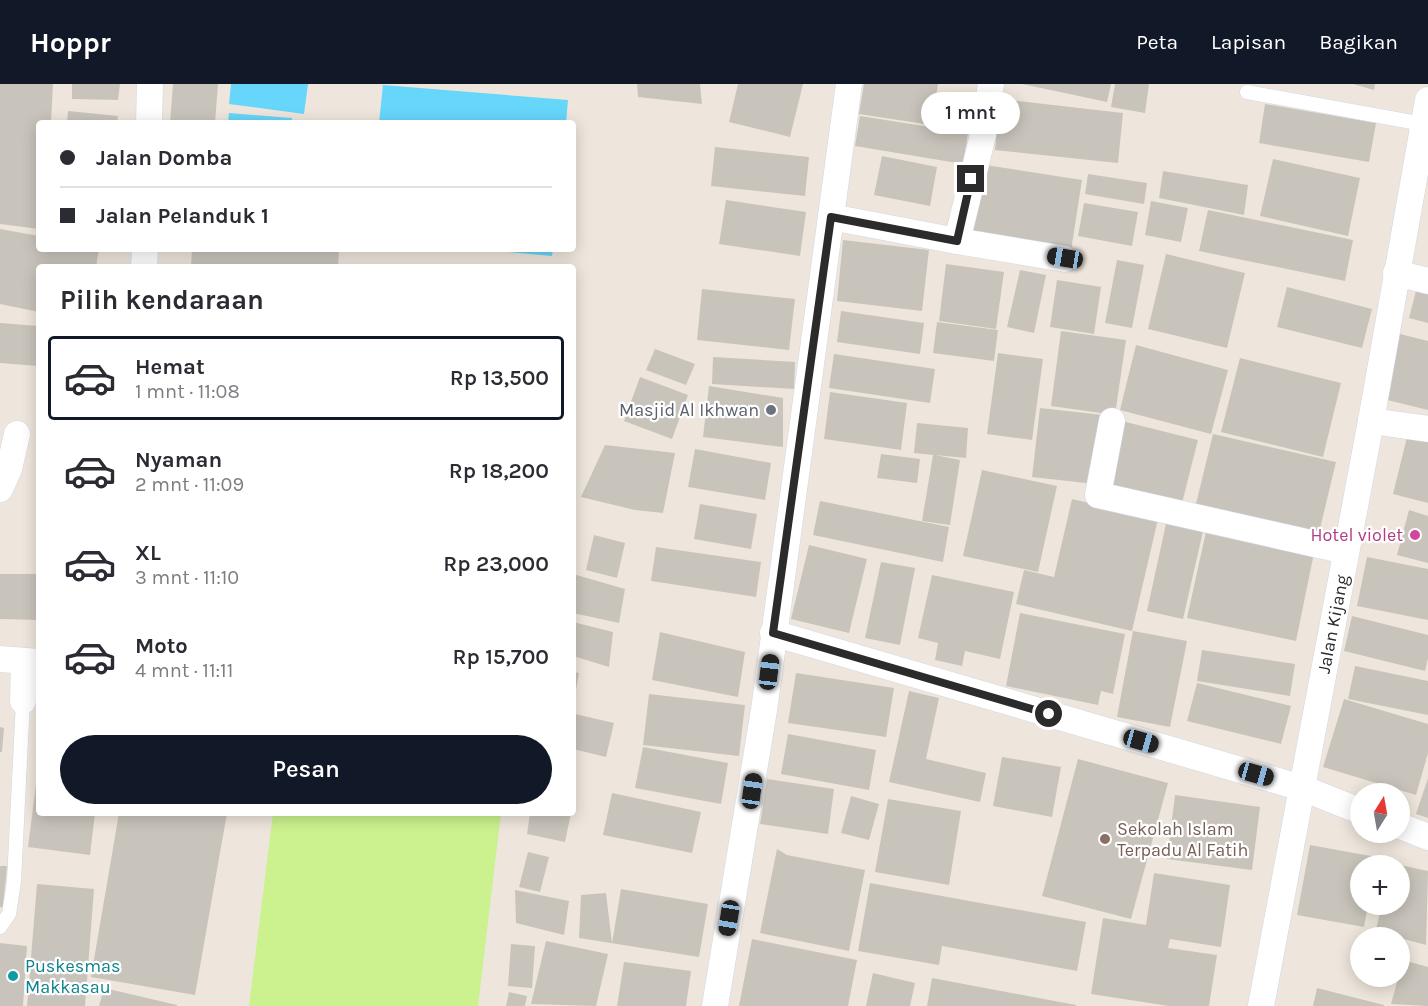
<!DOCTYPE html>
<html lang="id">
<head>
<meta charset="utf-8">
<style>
  :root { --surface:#fff; --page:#f2f2f3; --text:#2b2b33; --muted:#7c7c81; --line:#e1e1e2; --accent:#111827 }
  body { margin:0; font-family:Karla,sans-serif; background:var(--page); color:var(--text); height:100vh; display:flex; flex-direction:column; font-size:22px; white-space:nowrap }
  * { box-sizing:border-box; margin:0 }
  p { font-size:20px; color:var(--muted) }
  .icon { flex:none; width:33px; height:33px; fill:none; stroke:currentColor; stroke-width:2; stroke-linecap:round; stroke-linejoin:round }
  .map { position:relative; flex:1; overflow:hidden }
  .details { position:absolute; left:36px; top:180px; width:540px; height:552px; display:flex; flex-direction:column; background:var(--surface); border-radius:6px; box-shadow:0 3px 15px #0003 }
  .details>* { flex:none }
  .top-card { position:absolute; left:36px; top:36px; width:540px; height:132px; border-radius:6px; box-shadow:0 3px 15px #0003; display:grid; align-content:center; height:132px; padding:0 24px; background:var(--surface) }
  .needle { width:39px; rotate:11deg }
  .fabs { position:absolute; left:1350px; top:699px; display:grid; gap:12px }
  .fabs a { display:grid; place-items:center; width:60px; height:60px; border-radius:50%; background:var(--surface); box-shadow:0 3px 15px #0003; font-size:30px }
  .end { position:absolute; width:27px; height:27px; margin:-14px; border:8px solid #2b2b2b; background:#fff; box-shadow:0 0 0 3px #fff }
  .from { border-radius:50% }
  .bubble { position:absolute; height:42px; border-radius:21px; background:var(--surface); box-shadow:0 3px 15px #0003; font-size:20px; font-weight:600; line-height:42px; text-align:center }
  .car { position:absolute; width:18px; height:36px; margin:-18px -9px; border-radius:8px; box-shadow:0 0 4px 2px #0007; background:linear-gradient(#222 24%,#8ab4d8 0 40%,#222 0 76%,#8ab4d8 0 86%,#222 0) }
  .top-card b { display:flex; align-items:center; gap:21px; height:57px; font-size:22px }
  .top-card b+b { border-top:2px solid var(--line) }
  .top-card i { width:15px; height:15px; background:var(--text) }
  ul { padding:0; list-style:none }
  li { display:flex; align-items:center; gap:18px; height:84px; margin:0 12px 9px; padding:0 12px; border:3px solid transparent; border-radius:6px }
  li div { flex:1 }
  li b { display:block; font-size:22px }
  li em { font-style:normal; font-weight:600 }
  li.current { border-color:var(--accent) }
  li>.icon { width:54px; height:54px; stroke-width:1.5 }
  h2 { padding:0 24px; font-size:27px; line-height:72px }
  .action { display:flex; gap:12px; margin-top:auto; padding:12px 24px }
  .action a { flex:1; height:69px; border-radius:36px; background:var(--accent); color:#fff; font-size:24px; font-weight:600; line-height:69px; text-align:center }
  header { display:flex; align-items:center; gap:36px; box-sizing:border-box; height:84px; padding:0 30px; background:var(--accent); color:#fff }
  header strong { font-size:28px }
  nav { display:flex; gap:33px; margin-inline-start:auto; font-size:21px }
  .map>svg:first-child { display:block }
  .pitch { fill:#cbf28e }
  .water { fill:#66d6fa }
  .building { fill:#c9c4bb }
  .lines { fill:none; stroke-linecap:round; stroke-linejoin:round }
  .lane-casing { stroke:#d1d6e5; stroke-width:15 }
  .street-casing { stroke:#d1d6e5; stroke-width:27 }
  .lane { stroke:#fff; stroke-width:14 }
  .street { stroke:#fff; stroke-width:26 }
  .route { stroke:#2b2b2b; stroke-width:8 }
  .worship-dot { fill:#6b7280; stroke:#fff; stroke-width:2 }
  .hotel-dot { fill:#d1479c; stroke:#fff; stroke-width:2 }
  .education-dot { fill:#8d6e63; stroke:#fff; stroke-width:2 }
  .culture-dot { fill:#0f9aa8; stroke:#fff; stroke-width:2 }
  .labels { text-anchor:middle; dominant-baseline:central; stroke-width:4.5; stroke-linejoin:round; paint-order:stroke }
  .worship-label { font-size:18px; fill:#5b616d; stroke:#fff; text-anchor:end }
  .hotel-label { font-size:18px; fill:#b23c85; stroke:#fff; text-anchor:end }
  .street-label { font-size:18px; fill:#2b2b2b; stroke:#fff }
  .education-label { font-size:18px; fill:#785e54; stroke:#fff; text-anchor:start }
  .culture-label { font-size:18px; fill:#0d838f; stroke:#fff; text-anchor:start }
</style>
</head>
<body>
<header>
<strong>Hoppr</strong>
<nav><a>Peta</a><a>Lapisan</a><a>Bagikan</a></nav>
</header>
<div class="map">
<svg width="1428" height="922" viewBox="0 0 1428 922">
  <rect width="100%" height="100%" fill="#eee6dc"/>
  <path class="pitch" d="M273,729H501L478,922H249Z"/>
  <g class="water">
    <path d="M231,0H308L304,30L229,20Z"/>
    <path d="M383,1L568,16L566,39H379Z"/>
    <path d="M229,29L292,34V39H228Z"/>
    <path d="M475,165H553L552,172Z"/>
  </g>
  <g class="building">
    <path d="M0,0H53L51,39H39V145L0,140Z"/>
    <path d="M72,0H120L118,16L72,15Z"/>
    <path d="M173,0H218L215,39H170Z"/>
    <path d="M637,0H700L702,20L638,13Z"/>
    <path d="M738,0H803L790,53L729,38Z"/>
    <path d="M864,0H938L931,41L859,30Z"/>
    <path d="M1022,0H1111L1107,18Z"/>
    <path d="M1115,0H1149L1145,29L1111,23Z"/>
    <path d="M1353,0H1375L1374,6Z"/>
    <path d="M1000,15L1123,29L1118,79L995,66Z"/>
    <path d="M1265,20L1376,39L1369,78L1259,59Z"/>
    <path d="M68,27L118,32L117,39H67Z"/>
    <path d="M860,32L968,49L963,80L855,62Z"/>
    <path d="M715,63L809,73L805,112L711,102Z"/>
    <path d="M882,72L937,83L930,122L874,111Z"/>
    <path d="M1273,75L1360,94L1348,152L1260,132Z"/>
    <path d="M979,80L1082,96L1071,167L967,151Z"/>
    <path d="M1163,87L1248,101L1244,131L1159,114Z"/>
    <path d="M1088,90L1147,99L1144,120L1085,110Z"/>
    <path d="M726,116L806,128L800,172L719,160Z"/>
    <path d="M1151,117L1188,124L1181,158L1145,151Z"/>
    <path d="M1084,119L1138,128L1132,162L1078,152Z"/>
    <path d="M1208,126L1353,156L1345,197L1199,167Z"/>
    <path d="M0,145L39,152V165H99L96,183H39V228L0,220Z"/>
    <path d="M843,156L929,166L922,227L837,217Z"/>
    <path d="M192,165H339L338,183H191Z"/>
    <path d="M1166,170L1245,189L1227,264L1148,245Z"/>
    <path d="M1117,176L1144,181L1132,244L1105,239Z"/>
    <path d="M946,180L1004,188L996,245L939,237Z"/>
    <path d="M1020,186L1046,191L1034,249L1007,243Z"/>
    <path d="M1057,196L1101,203L1094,250L1050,243Z"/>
    <path d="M1418,199L1428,202V239L1409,234Z"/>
    <path d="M1287,203L1372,225L1362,264L1277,243Z"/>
    <path d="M702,205L795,215L789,266L697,256Z"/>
    <path d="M841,227L924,239L920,270L837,258Z"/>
    <path d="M937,238L998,246L994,277L933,269Z"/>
    <path d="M0,239L39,242V282L0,279Z"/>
    <path d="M1061,247L1126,256L1115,331L1051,322Z"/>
    <path d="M1400,250L1428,257V326L1383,315Z"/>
    <path d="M1136,261L1228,286L1211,350L1120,326Z"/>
    <path d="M655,265L695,280L686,301L646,286Z"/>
    <path d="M998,269L1043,275L1032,356L987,350Z"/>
    <path d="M834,270L935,285L930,319L829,304Z"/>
    <path d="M713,273L795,278L794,305L712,300Z"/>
    <path d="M1240,274L1341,299L1323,373L1221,348Z"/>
    <path d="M640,293L688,311L672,355L624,337Z"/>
    <path d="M709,302L783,314V363L703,353Z"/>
    <path d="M830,308L907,319L901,366L824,355Z"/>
    <path d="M1040,324L1103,331L1095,400L1032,393Z"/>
    <path d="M1118,336L1198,356L1182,419L1102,398Z"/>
    <path d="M917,339L968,344L966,374L935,371L960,376L950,441L922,437L933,371L914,369Z"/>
    <path d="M1409,345L1428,350V419L1393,410Z"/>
    <path d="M1213,350L1336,378L1318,453L1195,424Z"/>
    <path d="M605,361L675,369L663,429L635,426L581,413Z"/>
    <path d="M695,365L771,379L765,416L688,403Z"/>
    <path d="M881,370L920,375L917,399L877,394Z"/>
    <path d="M982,386L1057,402L1038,488L963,472Z"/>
    <path d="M1072,415L1158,435L1132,547L1016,520L1024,486L1054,493Z"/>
    <path d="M820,417L949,443L943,478L813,451Z"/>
    <path d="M700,420L757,430L751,465L694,455Z"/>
    <path d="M1409,426L1428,432V479L1397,471Z"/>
    <path d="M1167,435L1204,443L1183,535L1147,527Z"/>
    <path d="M1207,443L1314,469L1296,557L1187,534Z"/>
    <path d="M594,451L625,459L617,494L586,486Z"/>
    <path d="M809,461L867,475L849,549L791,535Z"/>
    <path d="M656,463L761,478L756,513L651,497Z"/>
    <path d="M1367,473L1428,485V536L1357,522Z"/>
    <path d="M881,478L915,484L900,561L865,554Z"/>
    <path d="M0,490H39V536L0,535Z"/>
    <path d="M573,490L625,505L619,539L573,529Z"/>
    <path d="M932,491L1014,508L1000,575L965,567L962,582L935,576L938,559L918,554Z"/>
    <path d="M1020,529L1125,550L1113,610L1101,607L1098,621L1006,602Z"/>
    <path d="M1352,532L1428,551V574L1425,587L1344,567Z"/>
    <path d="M573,538L613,548L609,583L573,572Z"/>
    <path d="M1133,547L1187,557L1170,643L1117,633Z"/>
    <path d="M660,548L745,568L738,613L652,596Z"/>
    <path d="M1202,566L1295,580L1290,612L1197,597Z"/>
    <path d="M1355,582L1428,597V631L1348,615Z"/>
    <path d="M573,588L579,589L574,617H573Z"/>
    <path d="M796,589L894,604L886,653L788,639Z"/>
    <path d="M1197,599L1291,622L1281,660L1187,637Z"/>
    <path d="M909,607L939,614L926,675L986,689L980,718L889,698Z"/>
    <path d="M649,610L745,621L739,672L643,661Z"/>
    <path d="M1344,615L1428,640V669L1416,711L1323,683Z"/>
    <path d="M575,630L614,639L606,673L573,665Z"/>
    <path d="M0,643L4,644L2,668H0Z"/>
    <path d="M788,650L876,666L869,706L781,690Z"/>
    <path d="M643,663L728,679L721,720L635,704Z"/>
    <path d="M1002,673L1061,683L1052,733L993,722Z"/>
    <path d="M1078,675L1168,699L1131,835L1042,812Z"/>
    <path d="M38,685L39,729H95L90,771L28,763Z"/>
    <path d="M1428,694V734L1416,730Z"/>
    <path d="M767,695L834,705L828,750L760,740Z"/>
    <path d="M612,709L701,728L692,769L603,751Z"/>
    <path d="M1175,711L1260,723L1252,786L1167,775Z"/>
    <path d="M851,712L879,720L869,756L841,749Z"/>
    <path d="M888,715L961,727L949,801L875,788Z"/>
    <path d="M119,729H227L195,911L91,893Z"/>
    <path d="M530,729H571L565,758L527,750Z"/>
    <path d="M1310,761L1376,773L1375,782H1360V820H1368L1364,843L1297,831Z"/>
    <path d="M777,765L787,771L865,786L849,867L760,849Z"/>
    <path d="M528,768L549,773L540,808L519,803Z"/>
    <path d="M1400,781L1428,787L1426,861L1400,854L1375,850L1382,820H1400Z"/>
    <path d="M0,782H7L3,823H0Z"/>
    <path d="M1154,789L1230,801L1221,863L1170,855L1168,864L1217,871L1209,922H1169L1091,910L1103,834L1146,841Z"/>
    <path d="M870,799L1086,838L1077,887L942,862L939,881L858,867Z"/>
    <path d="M37,800L94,805L85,922H27Z"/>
    <path d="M621,805L708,820L699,873L579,854L581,811L606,809L612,859Z"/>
    <path d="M515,806L569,817L564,851L516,839Z"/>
    <path d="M752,855L857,876L848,922H739Z"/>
    <path d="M546,857L608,870L596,922L531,920Z"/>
    <path d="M0,859L27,862L23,922H0Z"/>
    <path d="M511,860L535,862L532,904L508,902Z"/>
    <path d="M1403,876L1428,883V922L1391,920Z"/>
    <path d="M624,878L691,887L686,922H617Z"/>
    <path d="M873,889L915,899L910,922H866Z"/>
    <path d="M932,894L1076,921V922H927Z"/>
    <path d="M104,904L177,921V922H99Z"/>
    <path d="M1317,904L1384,921V922H1313Z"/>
    <path d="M509,908L527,912L525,922H506Z"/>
  </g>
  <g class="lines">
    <g class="lane-casing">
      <g id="lane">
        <path d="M1247,8L1423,40"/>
        <path d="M0,843L9,830L14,797L23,617"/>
      </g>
    </g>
    <g class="street-casing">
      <g id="street">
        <path d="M149,39L150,0"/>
        <path d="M831,133L957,157L983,51L991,0"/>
        <path d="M957,157L1065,175"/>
        <path d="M144,183L145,165"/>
        <path d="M1396,189L1428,197"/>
        <path d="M1112,337L1098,411L1346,467"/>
        <path d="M1371,337L1428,345"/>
        <path d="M0,405L9,385L17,350"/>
        <path d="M773,549L1302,704L1360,727"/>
        <path d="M0,575L39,578"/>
        <path d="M23,617L24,577"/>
        <path d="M1400,742L1428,753"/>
        <path d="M715,922L764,626L849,0"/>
        <path d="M1261,922L1371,337L1428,16"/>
      </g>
    </g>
    <use href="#lane" class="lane"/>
    <use href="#street" class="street"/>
  </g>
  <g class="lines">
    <path class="route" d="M971,95L957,157L831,133L773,549L1049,630"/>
  </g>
  <circle class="worship-dot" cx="771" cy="326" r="6"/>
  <circle class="hotel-dot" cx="1415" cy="451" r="6"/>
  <circle class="education-dot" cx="1105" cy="755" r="6"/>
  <circle class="culture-dot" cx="13" cy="892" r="6"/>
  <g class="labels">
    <g class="worship-label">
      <text x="759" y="326">Masjid Al Ikhwan</text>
    </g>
    <g class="hotel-label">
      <text x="1403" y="451">Hotel violet</text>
    </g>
    <g class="street-label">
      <text transform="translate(1333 540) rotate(-79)">Jalan Kijang</text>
    </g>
    <g class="education-label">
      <text x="1117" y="745">Sekolah Islam<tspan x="1117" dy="21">Terpadu Al Fatih</tspan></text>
    </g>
    <g class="culture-label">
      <text x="25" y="882">Puskesmas<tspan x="25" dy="21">Makkasau</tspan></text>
    </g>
  </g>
</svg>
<div class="fabs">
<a><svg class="needle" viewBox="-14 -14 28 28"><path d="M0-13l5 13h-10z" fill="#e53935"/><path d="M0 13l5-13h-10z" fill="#7c7c81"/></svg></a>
<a>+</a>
<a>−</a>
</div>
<i class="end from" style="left:1049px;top:630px"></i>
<i class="end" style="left:971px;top:95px"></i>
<div class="bubble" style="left:921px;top:8px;width:99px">1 mnt</div>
<i class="car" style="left:1065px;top:174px;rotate:279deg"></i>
<i class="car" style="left:769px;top:588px;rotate:7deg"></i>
<i class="car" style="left:1141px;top:657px;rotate:106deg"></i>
<i class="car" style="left:1256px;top:690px;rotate:106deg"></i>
<i class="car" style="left:752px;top:707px;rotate:8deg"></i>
<i class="car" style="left:729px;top:834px;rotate:189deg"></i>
<div class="top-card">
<b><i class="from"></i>Jalan Domba</b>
<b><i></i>Jalan Pelanduk 1</b>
</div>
<section class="details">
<h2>Pilih kendaraan</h2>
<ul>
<li class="current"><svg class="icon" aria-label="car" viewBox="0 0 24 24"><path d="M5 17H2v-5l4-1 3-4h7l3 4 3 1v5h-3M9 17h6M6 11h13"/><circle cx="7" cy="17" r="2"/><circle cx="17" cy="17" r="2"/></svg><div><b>Hemat</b><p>1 mnt · 11:08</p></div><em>Rp 13,500</em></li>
<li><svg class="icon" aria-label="car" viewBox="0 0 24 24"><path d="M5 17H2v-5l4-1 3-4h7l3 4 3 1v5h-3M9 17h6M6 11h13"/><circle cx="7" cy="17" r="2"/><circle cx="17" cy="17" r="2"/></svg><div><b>Nyaman</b><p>2 mnt · 11:09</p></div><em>Rp 18,200</em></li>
<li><svg class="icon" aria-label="car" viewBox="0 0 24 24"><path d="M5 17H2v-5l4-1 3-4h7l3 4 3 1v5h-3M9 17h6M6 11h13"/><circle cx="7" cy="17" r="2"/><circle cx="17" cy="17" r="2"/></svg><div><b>XL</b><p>3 mnt · 11:10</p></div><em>Rp 23,000</em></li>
<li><svg class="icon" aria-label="car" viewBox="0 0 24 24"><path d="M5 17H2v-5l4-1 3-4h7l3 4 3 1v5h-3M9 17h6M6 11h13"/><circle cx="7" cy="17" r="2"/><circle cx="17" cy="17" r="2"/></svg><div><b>Moto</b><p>4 mnt · 11:11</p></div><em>Rp 15,700</em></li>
</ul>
<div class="action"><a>Pesan</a></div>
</section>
</div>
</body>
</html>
